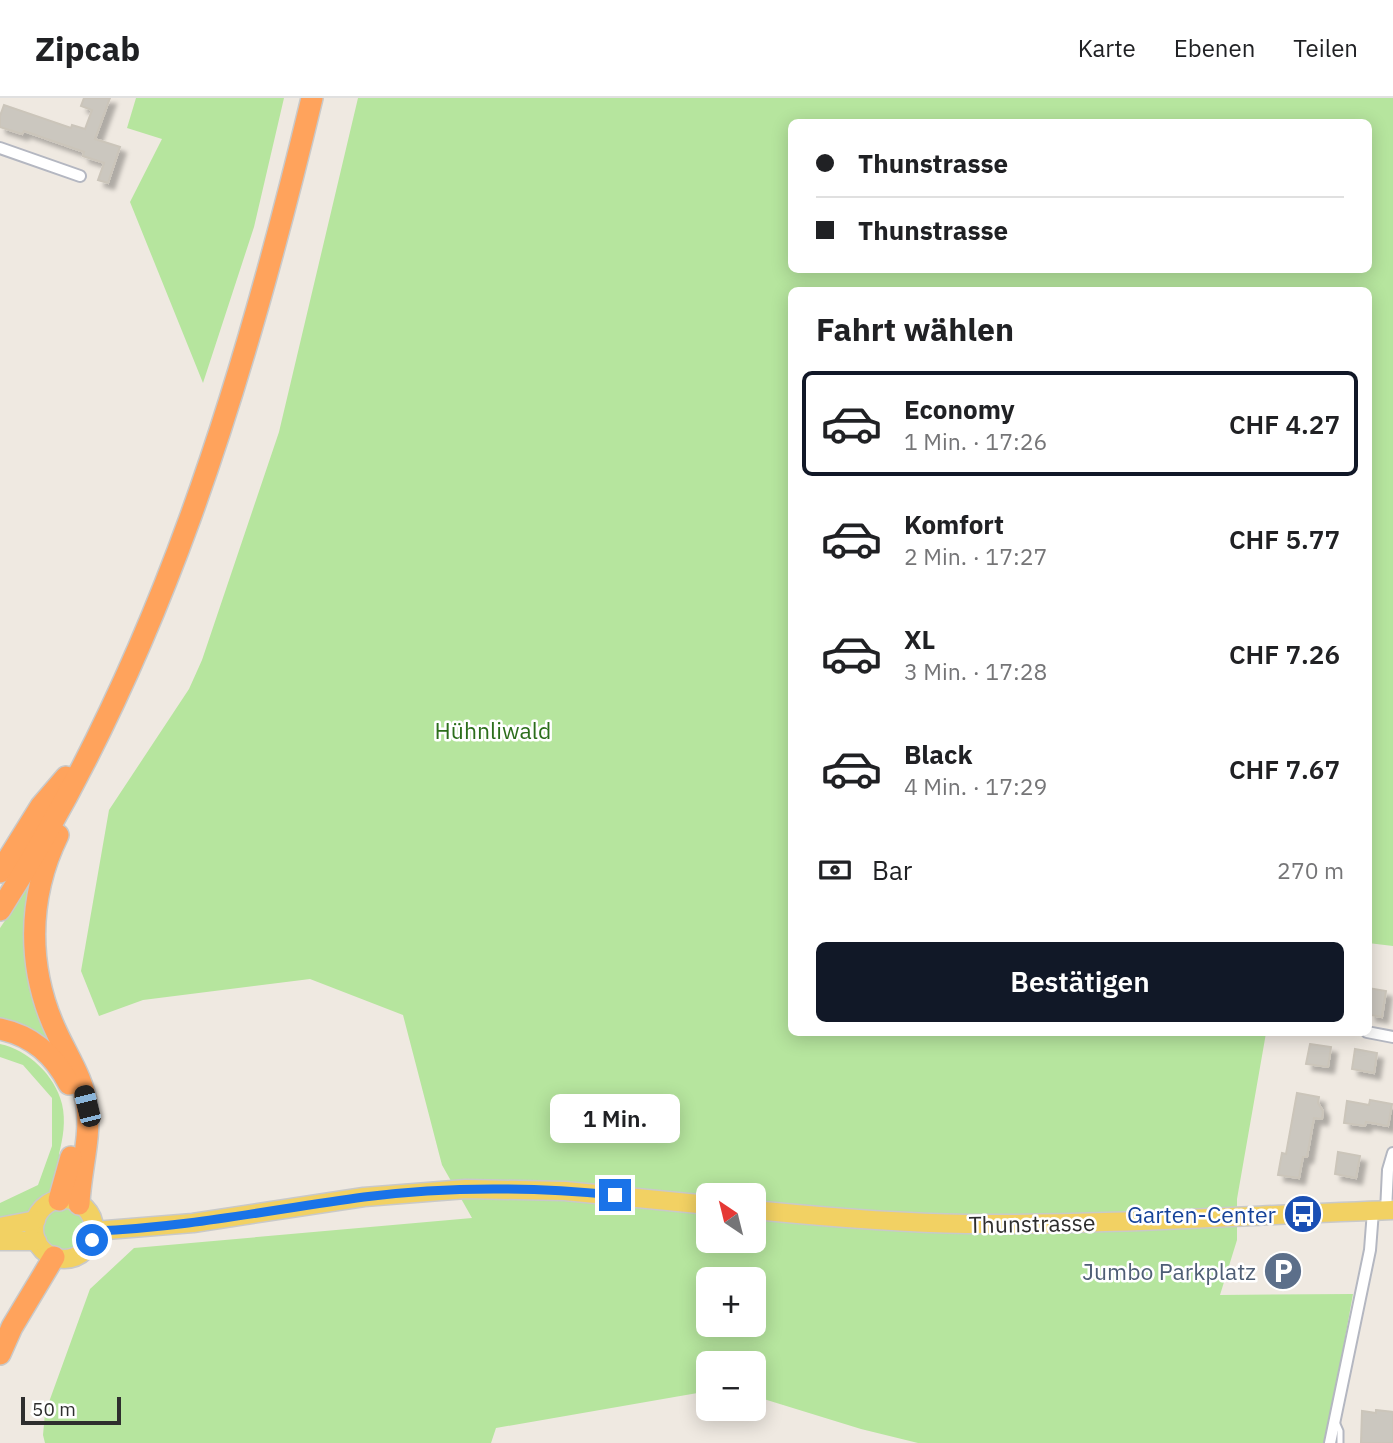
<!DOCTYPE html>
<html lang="de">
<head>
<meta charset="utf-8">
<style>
  :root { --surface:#fff; --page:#f2f2f2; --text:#202124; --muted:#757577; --line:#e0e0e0; --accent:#111827 }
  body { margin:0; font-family:"IBM Plex Sans",sans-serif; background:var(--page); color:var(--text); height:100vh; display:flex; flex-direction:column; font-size:26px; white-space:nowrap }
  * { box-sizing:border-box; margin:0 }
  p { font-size:23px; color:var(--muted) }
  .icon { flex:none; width:38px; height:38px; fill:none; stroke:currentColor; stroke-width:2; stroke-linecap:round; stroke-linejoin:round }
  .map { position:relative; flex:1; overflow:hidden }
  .details { position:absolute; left:788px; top:189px; width:584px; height:749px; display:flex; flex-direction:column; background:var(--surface); border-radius:10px; box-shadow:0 4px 18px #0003 }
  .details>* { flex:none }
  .banner { position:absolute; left:788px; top:21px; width:584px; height:154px; border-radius:10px; box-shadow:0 4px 18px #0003; display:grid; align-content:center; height:154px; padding:0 28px; background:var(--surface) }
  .needle { width:46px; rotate:325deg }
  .controls { position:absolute; left:696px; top:1085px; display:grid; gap:14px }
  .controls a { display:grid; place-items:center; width:70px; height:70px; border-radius:10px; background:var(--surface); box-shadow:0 4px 18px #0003; font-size:35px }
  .scale { position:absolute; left:21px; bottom:18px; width:100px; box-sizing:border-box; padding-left:7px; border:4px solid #2e2e2e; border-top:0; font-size:19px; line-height:24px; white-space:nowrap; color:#2e2e2e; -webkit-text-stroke:5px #fff; paint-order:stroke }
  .end { position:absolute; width:32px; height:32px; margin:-16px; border:9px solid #1a73e8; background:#fff; box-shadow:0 0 0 4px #fff }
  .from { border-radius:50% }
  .bubble { position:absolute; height:49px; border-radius:10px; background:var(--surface); box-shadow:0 4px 18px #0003; font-size:23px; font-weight:600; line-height:49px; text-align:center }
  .car { position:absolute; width:21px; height:42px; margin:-21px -10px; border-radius:9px; box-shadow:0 0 5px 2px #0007; background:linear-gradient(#222 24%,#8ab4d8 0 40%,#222 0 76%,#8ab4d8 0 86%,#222 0) }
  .banner b { display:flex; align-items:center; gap:24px; height:66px; font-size:26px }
  .banner b+b { border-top:2px solid var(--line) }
  .banner i { width:18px; height:18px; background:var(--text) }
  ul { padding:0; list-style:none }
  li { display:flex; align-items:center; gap:21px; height:105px; margin:0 14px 10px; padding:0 14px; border:4px solid transparent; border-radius:10px }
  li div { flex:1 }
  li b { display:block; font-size:26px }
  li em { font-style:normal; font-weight:600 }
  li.selected { border-color:var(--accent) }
  li>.icon { width:63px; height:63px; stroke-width:1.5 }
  h2 { padding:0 28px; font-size:32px; line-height:84px }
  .pay { display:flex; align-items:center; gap:18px; height:77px; padding:0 28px; font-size:26px }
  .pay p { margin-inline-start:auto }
  .action { display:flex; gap:14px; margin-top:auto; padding:14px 28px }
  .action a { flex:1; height:80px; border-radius:10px; background:var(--accent); color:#fff; font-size:28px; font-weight:600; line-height:80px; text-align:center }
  header { display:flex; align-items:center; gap:42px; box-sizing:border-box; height:98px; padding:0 35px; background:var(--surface); border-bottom:2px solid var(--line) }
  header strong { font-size:33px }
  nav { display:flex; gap:38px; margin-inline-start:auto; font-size:24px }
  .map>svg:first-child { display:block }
  .green { fill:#b6e59e; fill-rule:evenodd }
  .building { fill:#cbc7bf; stroke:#cbc5ba; stroke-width:2; filter:url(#shadow) }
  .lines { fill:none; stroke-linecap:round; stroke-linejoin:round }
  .lane-casing { stroke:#b4b7c1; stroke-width:9 }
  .street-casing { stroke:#b4b7c1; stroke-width:14 }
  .primary-casing { stroke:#c9c9c9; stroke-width:21 }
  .highway-casing { stroke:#c9c9c9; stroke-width:24 }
  .lane { stroke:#fff; stroke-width:5 }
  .street { stroke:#fff; stroke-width:10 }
  .primary { stroke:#f2d163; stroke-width:18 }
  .highway { stroke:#ffa35c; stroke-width:21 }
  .route { stroke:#1a73e8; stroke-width:9 }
  .labels { text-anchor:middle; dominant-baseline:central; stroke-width:5; stroke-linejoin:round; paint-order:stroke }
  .park-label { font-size:23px; fill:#2c6e1b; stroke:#fff }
  .transit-label { font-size:23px; fill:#164399; stroke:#fff; text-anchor:end }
  .street-label { font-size:23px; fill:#2e2e2e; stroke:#fff }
  .service-label { font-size:23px; fill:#4e5e75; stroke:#fff; text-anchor:end }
</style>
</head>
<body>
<header>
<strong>Zipcab</strong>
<nav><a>Karte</a><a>Ebenen</a><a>Teilen</a></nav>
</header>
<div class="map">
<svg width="1393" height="1345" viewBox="0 0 1393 1345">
  <defs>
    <filter id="shadow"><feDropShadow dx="6" dy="6" stdDeviation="2" flood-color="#0004"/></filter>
  </defs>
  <rect width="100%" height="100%" fill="#efe9e1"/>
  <g class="green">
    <path d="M136,0H284L254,129L203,285L130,104L162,41L127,30Z"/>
    <path d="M358,0H1393V848L1368,845V192H791V934L1266,935L1237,1101V1142L1220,1197L1353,1196L1326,1345H918L861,1331L754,1298V1265H709V1293L496,1330L491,1345H45L43,1337L45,1315L90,1191L134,1150L472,1120L442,1067L403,917L310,881L143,902L99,918L81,873L109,712L189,591L202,562L279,334ZM791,24H1368V172H791ZM709,1097H754V1143H709ZM709,1181H754V1227H709Z"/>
    <path d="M27,790L33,791L57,947L0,923V830Z"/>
    <path d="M0,946C28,952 55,977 62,1006C66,1023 63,1040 59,1056L65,1066L52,1098L40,1106L32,1116L0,1124V1105L38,1087L52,1048V1000L23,967L0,959Z"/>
    <circle cx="64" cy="1131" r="21"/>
  </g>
  <g class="building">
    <path d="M84,0H110L95,41L120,49L108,85L98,82L104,65L83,58L84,54L24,33L22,36L0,29V18L4,7L71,30L72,27L85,31L92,12L81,8Z"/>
    <path d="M1368,890L1386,893L1382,919L1370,917Z"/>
    <path d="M1310,946L1331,949L1328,969L1306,966Z"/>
    <path d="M1355,951L1377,955L1374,975L1352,971Z"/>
    <path d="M1297,995L1319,999L1318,1005L1323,1013L1322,1021L1314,1020L1307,1059H1303L1299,1080L1278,1077L1282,1055L1286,1056Z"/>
    <path d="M1370,1002L1392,1006L1388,1028L1366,1024L1365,1028L1344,1025L1347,1003L1369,1007Z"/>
    <path d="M1338,1054L1360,1058L1356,1080L1335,1076Z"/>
    <path d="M1376,1312L1393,1314V1345H1361L1362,1313L1376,1315Z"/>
  </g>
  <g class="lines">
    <g class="lane-casing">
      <path id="lane" d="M1336,1324L1340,1333V1345"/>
    </g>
    <g class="street-casing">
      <g id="street">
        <path d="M0,50L80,78"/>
        <path d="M1367,934L1393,939"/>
        <path d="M1386,1113L1388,1072L1393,1055"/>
        <path d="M1330,1345L1370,1152L1373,1113"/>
      </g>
    </g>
    <g class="primary-casing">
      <g id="primary">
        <circle cx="64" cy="1131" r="30"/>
        <path d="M754,1112C825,1119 896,1125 967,1126C1109,1127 1251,1117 1393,1112"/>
        <path d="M0,1129L36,1122"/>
        <path d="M94,1133L193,1125L364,1099L466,1091L565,1093L709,1107"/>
        <path d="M0,1143H37"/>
      </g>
    </g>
    <g class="highway-casing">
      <g id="highway">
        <path d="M58,737C27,800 27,872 57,935C68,959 84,982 87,1009C91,1040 80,1074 79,1106"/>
        <path d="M0,774L41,708L66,679"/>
        <path d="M0,812C159,565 244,284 312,0"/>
        <path d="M0,931C33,938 54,957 69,986"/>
        <path d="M59,1102L71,1059"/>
        <path d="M0,1256L12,1229L54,1159"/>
      </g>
    </g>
    <use href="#lane" class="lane"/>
    <use href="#street" class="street"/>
    <use href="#primary" class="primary"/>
    <use href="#highway" class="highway"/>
  </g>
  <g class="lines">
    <path class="route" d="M92,1142L94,1133C185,1130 274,1111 364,1099C448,1088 532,1089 615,1097"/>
  </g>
  <defs>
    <g id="bus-disc" transform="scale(2.0125)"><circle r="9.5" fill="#1a4fb4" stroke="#fff"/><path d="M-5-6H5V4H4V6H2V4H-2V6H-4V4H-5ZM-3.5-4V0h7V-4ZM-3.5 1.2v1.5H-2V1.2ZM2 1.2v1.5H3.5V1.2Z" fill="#fff"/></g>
    <g id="parking-disc" transform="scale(2.0125)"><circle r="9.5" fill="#5c6f8a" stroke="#fff"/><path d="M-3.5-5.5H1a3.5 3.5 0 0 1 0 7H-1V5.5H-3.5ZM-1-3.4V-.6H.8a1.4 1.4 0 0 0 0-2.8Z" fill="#fff"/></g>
  </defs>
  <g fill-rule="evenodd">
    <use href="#bus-disc" x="1303" y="1116"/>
    <use href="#parking-disc" x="1283" y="1173"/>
  </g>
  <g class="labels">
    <g class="park-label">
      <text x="493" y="632">Hühnliwald</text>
    </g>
    <g class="transit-label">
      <text x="1276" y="1116">Garten-Center</text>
    </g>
    <g class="street-label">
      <text transform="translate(1032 1125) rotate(-1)">Thunstrasse</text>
    </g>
    <g class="service-label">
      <text x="1256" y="1173">Jumbo Parkplatz</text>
    </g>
  </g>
</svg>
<div class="controls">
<a><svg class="needle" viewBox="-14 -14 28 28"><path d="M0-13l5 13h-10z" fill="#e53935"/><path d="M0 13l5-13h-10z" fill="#757577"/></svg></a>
<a>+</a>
<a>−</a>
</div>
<div class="scale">50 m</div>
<i class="end from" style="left:92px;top:1142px"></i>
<i class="end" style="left:615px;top:1097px"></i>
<div class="bubble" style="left:550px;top:996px;width:130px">1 Min.</div>
<i class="car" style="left:87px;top:1008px;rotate:346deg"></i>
<div class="banner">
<b><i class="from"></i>Thunstrasse</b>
<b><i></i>Thunstrasse</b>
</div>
<section class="details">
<h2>Fahrt wählen</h2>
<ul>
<li class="selected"><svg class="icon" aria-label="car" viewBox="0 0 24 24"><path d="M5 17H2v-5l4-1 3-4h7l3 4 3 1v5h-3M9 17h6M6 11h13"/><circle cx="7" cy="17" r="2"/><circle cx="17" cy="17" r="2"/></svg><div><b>Economy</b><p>1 Min. · 17:26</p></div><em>CHF 4.27</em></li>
<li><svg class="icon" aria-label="car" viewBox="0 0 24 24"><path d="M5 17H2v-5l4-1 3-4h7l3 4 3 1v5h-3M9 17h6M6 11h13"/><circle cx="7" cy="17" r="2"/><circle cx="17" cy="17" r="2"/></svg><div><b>Komfort</b><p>2 Min. · 17:27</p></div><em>CHF 5.77</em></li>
<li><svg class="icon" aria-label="car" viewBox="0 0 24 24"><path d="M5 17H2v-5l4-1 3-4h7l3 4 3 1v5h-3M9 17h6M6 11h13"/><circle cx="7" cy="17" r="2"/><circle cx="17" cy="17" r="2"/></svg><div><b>XL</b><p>3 Min. · 17:28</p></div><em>CHF 7.26</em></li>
<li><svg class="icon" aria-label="car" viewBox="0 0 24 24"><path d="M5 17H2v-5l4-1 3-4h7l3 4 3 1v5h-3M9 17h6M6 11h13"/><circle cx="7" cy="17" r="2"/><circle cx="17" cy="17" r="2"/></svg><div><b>Black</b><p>4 Min. · 17:29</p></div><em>CHF 7.67</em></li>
</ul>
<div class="pay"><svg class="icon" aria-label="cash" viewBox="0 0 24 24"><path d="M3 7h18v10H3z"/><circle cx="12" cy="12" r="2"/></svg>Bar<p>270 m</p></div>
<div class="action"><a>Bestätigen</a></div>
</section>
</div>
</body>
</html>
